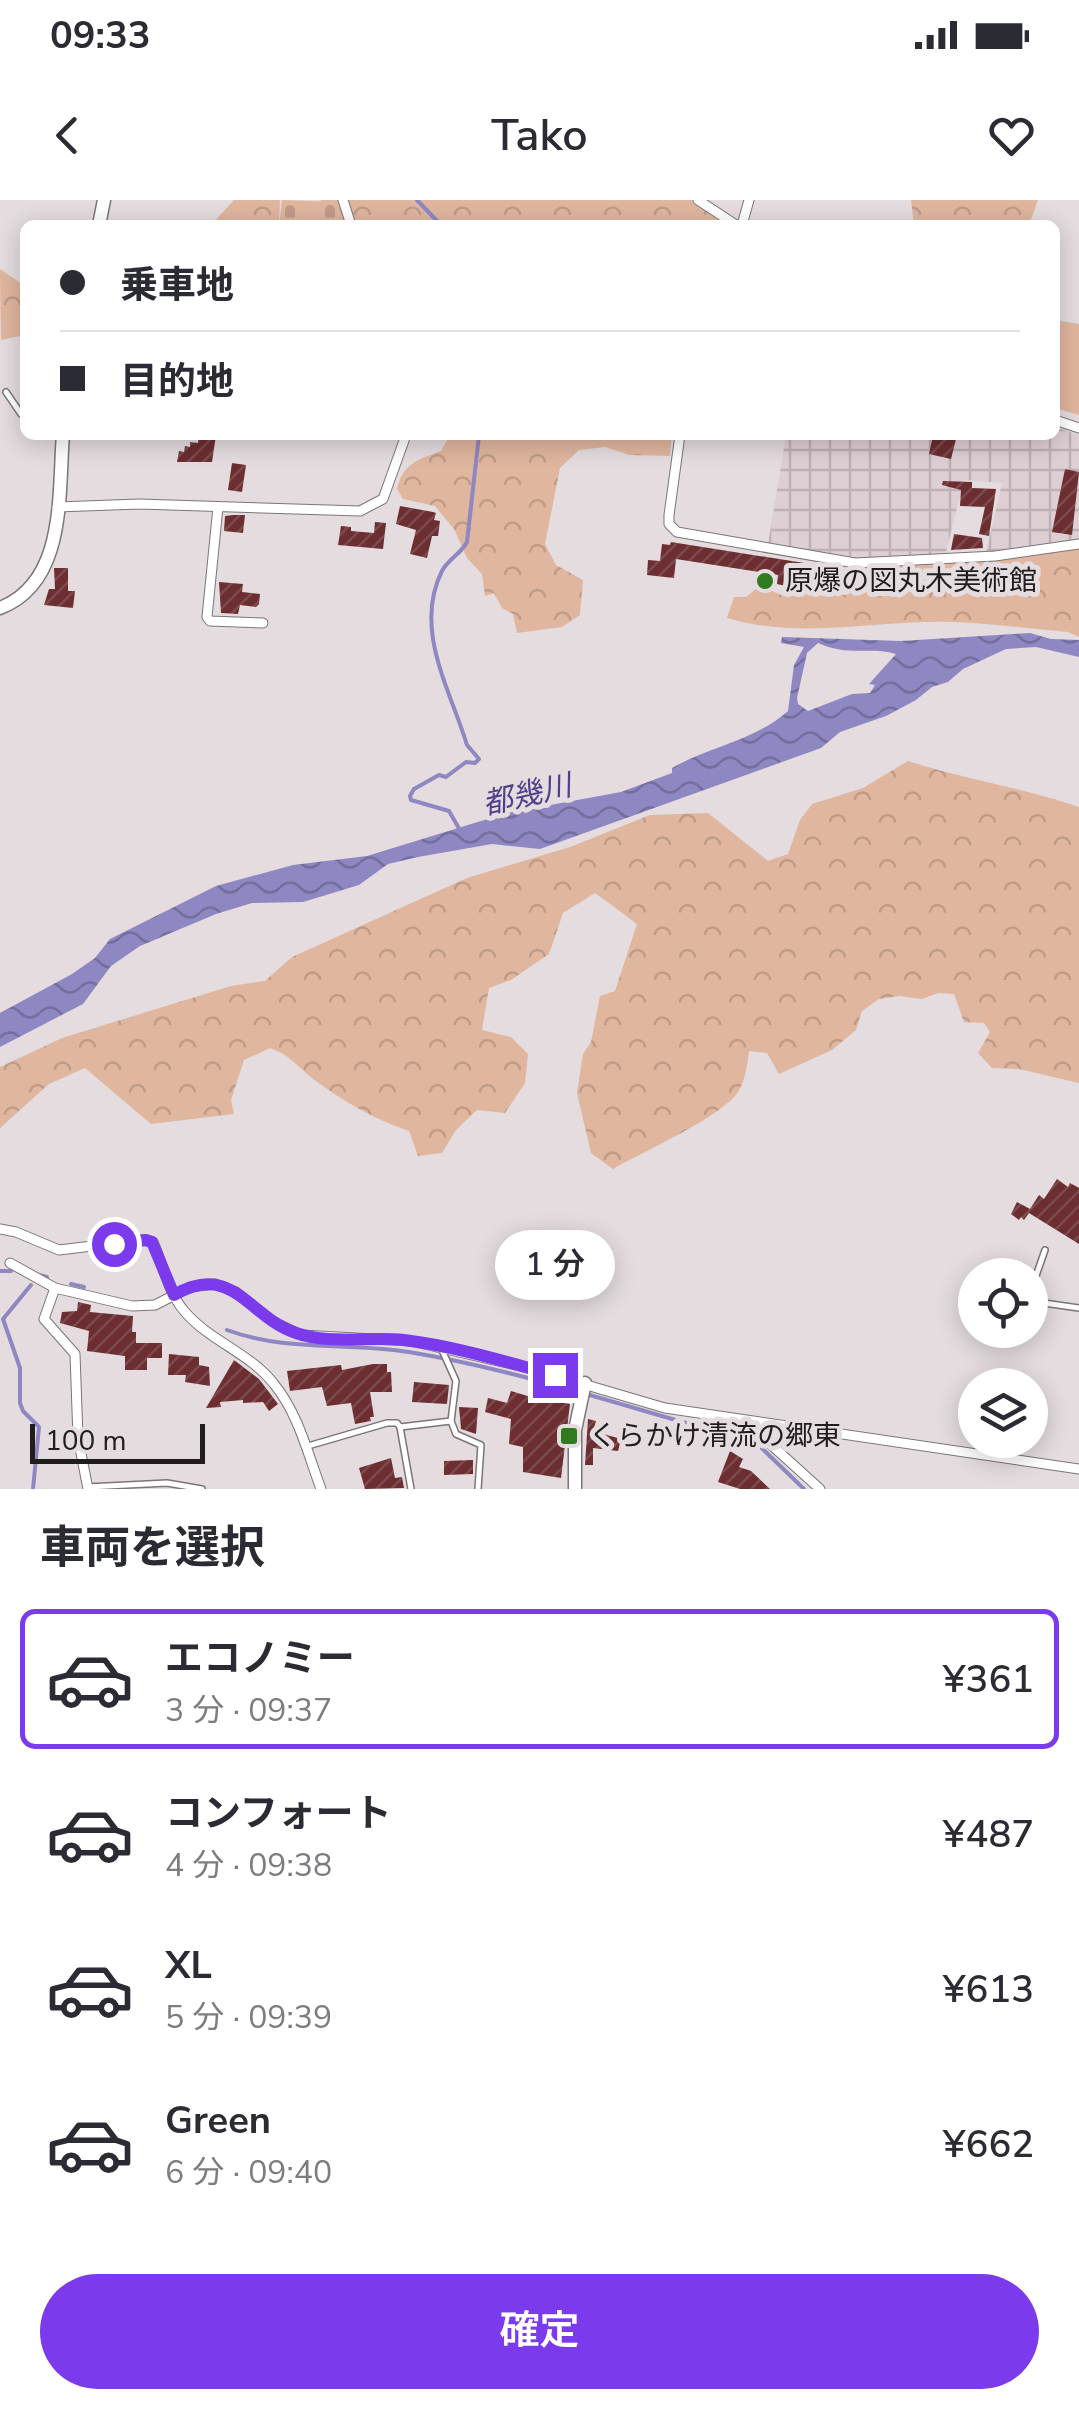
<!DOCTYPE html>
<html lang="ja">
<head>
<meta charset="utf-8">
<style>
  :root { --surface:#fff; --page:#f7f7f7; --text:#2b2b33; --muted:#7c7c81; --line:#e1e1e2; --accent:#7c3aed }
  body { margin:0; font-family:"Nunito Sans","Noto Sans JP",sans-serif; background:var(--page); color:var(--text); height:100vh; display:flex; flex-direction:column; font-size:38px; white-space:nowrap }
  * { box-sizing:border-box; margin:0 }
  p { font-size:32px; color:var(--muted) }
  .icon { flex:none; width:55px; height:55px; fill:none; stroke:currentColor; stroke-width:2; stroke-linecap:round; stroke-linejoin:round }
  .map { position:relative; height:1289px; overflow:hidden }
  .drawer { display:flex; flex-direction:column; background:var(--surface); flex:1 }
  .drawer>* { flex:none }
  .guide { position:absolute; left:20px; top:20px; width:1040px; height:220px; border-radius:15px; box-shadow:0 5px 25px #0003; display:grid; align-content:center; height:220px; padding:0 40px; background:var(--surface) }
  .buttons { position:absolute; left:958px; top:1058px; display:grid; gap:20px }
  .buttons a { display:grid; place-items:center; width:90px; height:90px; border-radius:50%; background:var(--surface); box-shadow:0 5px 25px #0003; font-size:50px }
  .scale { position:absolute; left:30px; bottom:25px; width:175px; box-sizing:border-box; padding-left:10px; border:5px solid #1f1d1e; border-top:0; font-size:28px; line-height:35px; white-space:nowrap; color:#1f1d1e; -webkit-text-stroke:8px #e4dcdf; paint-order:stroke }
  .end { position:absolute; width:45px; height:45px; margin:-22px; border:12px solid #7c3aed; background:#fff; box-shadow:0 0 0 5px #fff }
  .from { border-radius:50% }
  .bubble { position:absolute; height:70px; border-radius:35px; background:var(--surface); box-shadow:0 5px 25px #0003; font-size:32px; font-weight:600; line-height:70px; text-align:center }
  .guide b { display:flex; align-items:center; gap:35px; height:95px; font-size:38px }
  .guide b+b { border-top:2px solid var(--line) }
  .guide i { width:25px; height:25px; background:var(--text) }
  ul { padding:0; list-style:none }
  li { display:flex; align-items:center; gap:30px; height:140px; margin:0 20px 15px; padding:0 20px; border:5px solid transparent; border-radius:15px }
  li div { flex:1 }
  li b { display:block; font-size:38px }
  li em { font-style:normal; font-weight:600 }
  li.current { border-color:var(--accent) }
  li>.icon { width:90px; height:90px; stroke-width:1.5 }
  h2 { padding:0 40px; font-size:45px; line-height:120px }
  .button { display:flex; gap:20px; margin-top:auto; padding:20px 40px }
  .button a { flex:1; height:115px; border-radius:60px; background:var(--accent); color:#fff; font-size:40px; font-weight:600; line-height:115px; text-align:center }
  .status { display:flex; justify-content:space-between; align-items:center; height:70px; padding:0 50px; background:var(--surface); direction:ltr }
  .status svg { height:28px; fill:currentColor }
  header { display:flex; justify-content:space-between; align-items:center; height:130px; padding:0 40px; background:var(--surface); font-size:45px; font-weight:600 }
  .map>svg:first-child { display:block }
  .industrial { fill:url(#industrial-grid) }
  .green { fill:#e0b69f }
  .forest { fill:url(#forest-crowns) }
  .cemetery { fill:url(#cemetery-stones) }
  .water { fill:url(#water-waves); fill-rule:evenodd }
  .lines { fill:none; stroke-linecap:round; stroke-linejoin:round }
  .stream { stroke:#8e87c2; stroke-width:4 }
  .building { fill:url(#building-hatch) }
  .lane-casing { stroke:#7b7577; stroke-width:8 }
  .street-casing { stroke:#7b7577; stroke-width:11 }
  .secondary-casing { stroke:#7b7577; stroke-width:15 }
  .lane { stroke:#fff; stroke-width:5 }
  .street { stroke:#fff; stroke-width:9 }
  .secondary { stroke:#fff; stroke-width:12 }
  .route { stroke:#7c3aed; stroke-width:12 }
  .poi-dot { fill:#317a20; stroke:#e4dcdf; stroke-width:4 }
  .labels { text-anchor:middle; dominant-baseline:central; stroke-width:10; stroke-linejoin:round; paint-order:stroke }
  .poi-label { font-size:28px; fill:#1f1d1e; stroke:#e4dcdf; text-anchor:start }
  .water-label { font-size:30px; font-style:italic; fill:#4f408a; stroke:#e4dcdf }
</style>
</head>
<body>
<div class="status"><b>09:33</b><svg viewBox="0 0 49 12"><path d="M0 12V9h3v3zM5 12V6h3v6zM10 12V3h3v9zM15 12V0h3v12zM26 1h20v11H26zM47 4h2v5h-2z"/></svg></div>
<header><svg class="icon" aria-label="back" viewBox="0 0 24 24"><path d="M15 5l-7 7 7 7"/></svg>Tako<svg class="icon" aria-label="heart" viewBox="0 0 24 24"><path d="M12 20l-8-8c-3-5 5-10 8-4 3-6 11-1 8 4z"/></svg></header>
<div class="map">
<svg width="1079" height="1289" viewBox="0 0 1079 1289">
  <defs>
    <pattern id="industrial-grid" width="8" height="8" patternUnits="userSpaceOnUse" patternTransform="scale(2.5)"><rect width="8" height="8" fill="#decfd5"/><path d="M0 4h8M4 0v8" fill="none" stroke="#beb1b6"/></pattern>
    <pattern id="forest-crowns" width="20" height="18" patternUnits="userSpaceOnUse" patternTransform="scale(2.5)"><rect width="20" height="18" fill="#e0b69f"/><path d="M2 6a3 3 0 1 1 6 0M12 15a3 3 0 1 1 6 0" fill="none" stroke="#c09c88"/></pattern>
    <pattern id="cemetery-stones" width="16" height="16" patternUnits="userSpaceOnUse" patternTransform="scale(2.5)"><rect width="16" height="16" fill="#e0b69f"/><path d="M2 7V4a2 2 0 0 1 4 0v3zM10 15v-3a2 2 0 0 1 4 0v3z" fill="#c09c88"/></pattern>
    <pattern id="water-waves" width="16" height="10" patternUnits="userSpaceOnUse" patternTransform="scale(2.5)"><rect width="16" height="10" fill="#8e87c2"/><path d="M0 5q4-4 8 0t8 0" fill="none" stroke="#736e9d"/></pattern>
    <pattern id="building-hatch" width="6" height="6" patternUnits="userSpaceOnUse" patternTransform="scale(2.5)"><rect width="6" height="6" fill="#6c2e30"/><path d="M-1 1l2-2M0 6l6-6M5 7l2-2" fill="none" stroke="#7c4a4c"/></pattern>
  </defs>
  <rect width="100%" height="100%" fill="#e4dcdf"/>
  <path class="industrial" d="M1055,227L1079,235V339L986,353L1002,283L964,280L945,356L846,359L768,344L786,235H1055Z"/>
  <path class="green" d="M1055,120L1079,124V215L1055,208Z"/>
  <g class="forest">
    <path d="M234,0H280L279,25H211Z"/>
    <path d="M320,0H691L725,25H350Z"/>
    <path d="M911,0H1038L1029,25H914Z"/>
    <path d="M0,69L25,86V135L1,140Z"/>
    <path d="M450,235H672L670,256L630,255L605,247L579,250L560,268L545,344L556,365L583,380L580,415L562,427L517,433L513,414L502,408L494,393L485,396L482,374L467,358L454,329L435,306L403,299L397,289C403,263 418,260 441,251Z"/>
    <path d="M1079,341V437L1068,432C1030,429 990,423 952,422C877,420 799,440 727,418L734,397H746L760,386L784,396L811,392L846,395L852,391L856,369L865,362L987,354Z"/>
    <path d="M908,561C964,579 1023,588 1079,607V883L1019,869L992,868L978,853L990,832L984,823L964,822L954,794L938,793L922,799L899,796L879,799L862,811L856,830L832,850L779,874L767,853L749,851C747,866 745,884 735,896C711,922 646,950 613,969L591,953L577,893L583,854L591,842L600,796L615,791L637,724L595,693L563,713L549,754L511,780L489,788L482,830L511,837L528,854L525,883L505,913L477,910L456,930L442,953L418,956L409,931C374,919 346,903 316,881C298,868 291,855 270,848L244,860L231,900L234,914L151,924L85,868L49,884L0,928V867L62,838L231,786L265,781L292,757L467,678L570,647L650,615L708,613L768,661L788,654L800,620L812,604L863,588Z"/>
  </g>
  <path class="cemetery" d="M282,0L340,2L348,25H279Z"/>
  <path class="water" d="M1030,433L1051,439L1079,440V457L1036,447L1006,449L963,469L948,482L932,487L916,500L886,516L840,532L821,548L540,649L492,644L418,657L388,664L359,685L303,702L252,703L216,714L140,746L111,766L83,804L0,847V813L72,774L95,758L110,739L216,686L293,665L367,656L507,613L621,592L672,573V568C709,547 756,540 788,511L794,465L804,447L781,443L782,437L901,441ZM818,443C849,457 870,446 896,454L869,484L875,485L870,493L852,494L808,511L798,504L797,498L807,453Z"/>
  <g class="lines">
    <g class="stream">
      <path d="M417,0L441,25"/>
      <path d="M461,632L449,611L411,600L410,596L414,589L439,575L446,577L466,562L475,563L479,559L467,545C450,489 413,429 442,371C448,359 461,354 467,342L479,235"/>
      <path d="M0,1071H11"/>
      <path d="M35,1074L47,1077"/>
      <path d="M71,1084L84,1087"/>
      <path d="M31,1085L3,1119L20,1168V1203L23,1211L39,1227L33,1289"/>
      <path d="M227,1130C286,1152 349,1142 409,1152C512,1169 614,1203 714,1231H744L804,1289"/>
    </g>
  </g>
  <g class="building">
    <path d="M199,235H216L212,262H177L179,251L184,252L185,246L190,247V242L198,243Z"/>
    <path d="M933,235H957L951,259L929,254Z"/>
    <path d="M232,263L246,265L242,292L228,290Z"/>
    <path d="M1065,269L1079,272L1072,335L1052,332Z"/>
    <path d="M943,281L972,282V288L996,289L989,336L979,334L985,307L960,306L961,290L942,285Z"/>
    <path d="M400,306L433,312L436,313L434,320L440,321L438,336H432L427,358L410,354L416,330L396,324Z"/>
    <path d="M233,315H245L243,333L224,331L225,316Z"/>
    <path d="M375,322L386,323L383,349L338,345L341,326L351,327V331L374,333Z"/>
    <path d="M954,334L982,338L983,348L951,350Z"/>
    <path d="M671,342L842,369L840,385L826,383L825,393L803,390L777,384L778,375L676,359L674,378L647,375L648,360L660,361L662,344L670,345Z"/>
    <path d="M54,368H68V391H75L73,408L44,405L49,389H55Z"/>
    <path d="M219,382L243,384L242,392L260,394L259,404L256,407L240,405L238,414L221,413Z"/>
    <path d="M1057,979L1068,987L1070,983L1079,988V1044L1029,1013L1024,1020L1021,1017L1019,1020L1011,1014L1017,1002L1030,1009L1039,995L1044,999Z"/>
    <path d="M78,1102L91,1105L90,1112L133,1116L132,1132H136V1143H162V1158H147V1170H125V1156L87,1151L89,1131L60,1123L62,1112L77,1111Z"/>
    <path d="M169,1154L199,1157V1165L209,1167L210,1186L185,1182L186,1175H168Z"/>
    <path d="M234,1160L259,1179L278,1204L269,1211L263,1202L243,1203V1200L220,1202L221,1207L206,1208Z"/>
    <path d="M373,1164H387V1172H391L392,1192H370L374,1217H370L371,1221L355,1224L351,1203L327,1206L322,1187L290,1191L287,1171L341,1165L342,1170Z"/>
    <path d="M414,1182L449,1185L447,1204L412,1202Z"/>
    <path d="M548,1187L568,1191L565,1203L570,1204L561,1278L523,1272V1247L509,1244L511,1219L485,1212L488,1198L507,1203L511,1191L534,1198L536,1189L547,1191Z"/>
    <path d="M459,1207L478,1208L476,1234L461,1229Z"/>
    <path d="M588,1219L596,1221L593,1231L621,1239L618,1251L593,1248V1265H585Z"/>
    <path d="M730,1251L743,1259L739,1267L751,1271L770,1289H740L718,1282Z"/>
    <path d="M391,1258L395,1278L402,1277L404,1288L365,1289L359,1268Z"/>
    <path d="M473,1260V1274L444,1275V1261Z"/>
  </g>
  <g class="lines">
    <g class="lane-casing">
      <g id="lane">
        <path d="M6,192L21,214L25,215"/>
        <path d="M1030,1093L1045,1050"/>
        <path d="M1030,1101L1079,1108"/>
        <path d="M442,1150L456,1181L451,1221L456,1234L481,1245L478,1289"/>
        <path d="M400,1227L411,1289"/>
        <path d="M308,1246L387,1223H397L400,1227L451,1221"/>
        <path d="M87,1287L167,1283L202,1289"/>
      </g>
    </g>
    <g class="street-casing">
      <g id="street">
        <path d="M343,0L351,25"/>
        <path d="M698,0L736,25"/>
        <path d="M742,25L749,0"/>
        <path d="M1055,220L1079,228"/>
        <path d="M680,235L669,315V324L677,332L855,363L995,356L1079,344"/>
        <path d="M57,307L139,304L360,311L383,299L406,235"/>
        <path d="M218,307L207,417L210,421L263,423"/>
        <path d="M0,1029L16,1032L59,1050L142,1040L153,1042C164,1066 167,1091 185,1112C210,1141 250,1153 274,1184C298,1213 308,1254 321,1289"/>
        <path d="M10,1063L55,1088L132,1106L155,1105L190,1087L215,1084L236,1092L274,1122L301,1135L411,1141L525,1167L665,1208L1079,1269"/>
        <path d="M55,1088L44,1119L75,1154L78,1238L88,1289"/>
        <path d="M746,1222L820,1289"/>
      </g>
    </g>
    <g class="secondary-casing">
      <g id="secondary">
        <path d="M99,25L104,0"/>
        <path d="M0,408C67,382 58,293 63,235"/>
        <path d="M575,1289V1230L585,1183"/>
      </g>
    </g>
    <use href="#lane" class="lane"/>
    <use href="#street" class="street"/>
    <use href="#secondary" class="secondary"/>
  </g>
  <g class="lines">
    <path class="route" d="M114,1044L146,1040L152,1042L174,1095C233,1061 248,1117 296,1133C330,1145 369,1136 404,1140C454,1146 506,1162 555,1175"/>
  </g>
  <g class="poi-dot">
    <circle cx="765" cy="381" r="10"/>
    <rect x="559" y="1226" width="20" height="20" rx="5"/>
  </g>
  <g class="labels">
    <g class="poi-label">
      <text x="785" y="381">原爆の図丸木美術館</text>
      <text x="589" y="1236">くらかけ清流の郷東</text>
    </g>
    <g class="water-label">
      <text transform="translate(527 595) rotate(-13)">都幾川</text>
    </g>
  </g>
</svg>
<div class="buttons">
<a><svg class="icon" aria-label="locate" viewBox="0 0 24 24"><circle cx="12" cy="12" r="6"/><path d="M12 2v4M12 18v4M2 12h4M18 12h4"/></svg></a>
<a><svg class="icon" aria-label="layers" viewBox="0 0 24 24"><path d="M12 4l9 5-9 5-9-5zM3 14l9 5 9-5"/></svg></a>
</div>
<div class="scale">100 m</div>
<i class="end from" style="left:114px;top:1044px"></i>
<i class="end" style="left:555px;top:1175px"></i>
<div class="bubble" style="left:495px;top:1030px;width:120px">1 分</div>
<div class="guide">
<b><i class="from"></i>乗車地</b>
<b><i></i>目的地</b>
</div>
</div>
<section class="drawer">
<h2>車両を選択</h2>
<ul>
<li class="current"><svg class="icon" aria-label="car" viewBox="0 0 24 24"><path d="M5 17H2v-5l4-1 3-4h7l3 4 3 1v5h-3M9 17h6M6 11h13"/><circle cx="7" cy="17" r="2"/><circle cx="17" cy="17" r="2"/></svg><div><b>エコノミー</b><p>3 分 · 09:37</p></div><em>¥361</em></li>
<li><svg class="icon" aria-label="car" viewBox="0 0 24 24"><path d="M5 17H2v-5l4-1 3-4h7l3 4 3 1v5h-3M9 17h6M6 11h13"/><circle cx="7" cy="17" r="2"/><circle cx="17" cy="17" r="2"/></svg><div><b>コンフォート</b><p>4 分 · 09:38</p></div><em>¥487</em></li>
<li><svg class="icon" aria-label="car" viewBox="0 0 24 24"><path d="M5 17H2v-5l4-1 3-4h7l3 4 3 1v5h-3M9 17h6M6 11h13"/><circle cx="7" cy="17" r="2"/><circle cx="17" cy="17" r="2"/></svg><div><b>XL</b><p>5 分 · 09:39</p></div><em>¥613</em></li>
<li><svg class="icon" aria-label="car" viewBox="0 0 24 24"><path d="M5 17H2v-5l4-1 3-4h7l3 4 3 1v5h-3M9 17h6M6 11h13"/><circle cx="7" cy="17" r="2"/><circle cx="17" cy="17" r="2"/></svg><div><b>Green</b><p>6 分 · 09:40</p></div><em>¥662</em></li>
</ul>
<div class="button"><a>確定</a></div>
</section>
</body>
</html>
